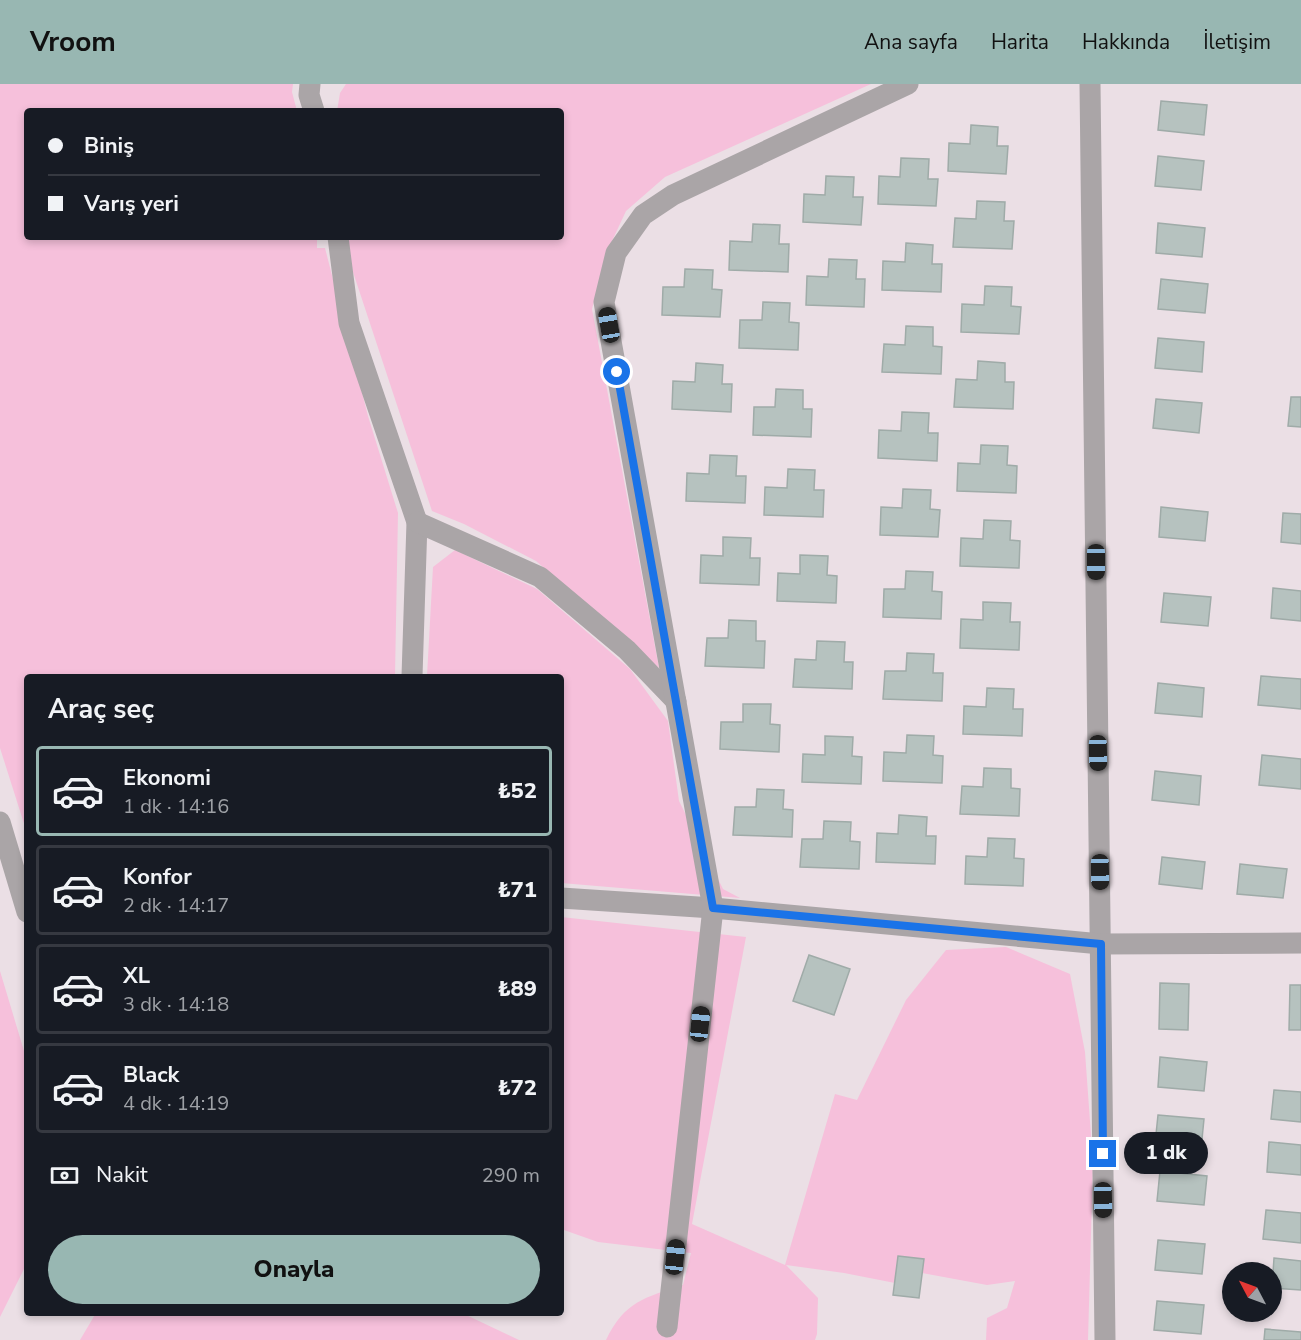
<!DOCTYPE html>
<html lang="tr">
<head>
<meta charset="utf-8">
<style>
  :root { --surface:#171b24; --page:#242831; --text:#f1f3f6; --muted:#9ea1a6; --line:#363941; --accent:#98b7b2 }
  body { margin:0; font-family:"Nunito Sans",sans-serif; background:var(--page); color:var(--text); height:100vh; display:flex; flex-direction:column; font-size:22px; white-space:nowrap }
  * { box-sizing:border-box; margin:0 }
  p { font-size:20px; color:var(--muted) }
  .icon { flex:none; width:33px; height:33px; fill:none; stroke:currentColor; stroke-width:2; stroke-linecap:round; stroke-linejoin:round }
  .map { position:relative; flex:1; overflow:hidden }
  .drawer { position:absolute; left:24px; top:590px; width:540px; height:642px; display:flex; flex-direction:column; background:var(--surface); border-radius:6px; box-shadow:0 3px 9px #0003 }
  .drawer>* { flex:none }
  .hud { position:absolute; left:24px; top:24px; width:540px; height:132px; border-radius:6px; box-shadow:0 3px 9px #0003; display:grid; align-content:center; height:132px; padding:0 24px; background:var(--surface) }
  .needle { width:39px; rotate:311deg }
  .buttons { position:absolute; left:1222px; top:1178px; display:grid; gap:12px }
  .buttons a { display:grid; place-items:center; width:60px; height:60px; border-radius:50%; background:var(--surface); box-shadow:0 3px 9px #0003; font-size:30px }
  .end { position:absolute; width:27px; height:27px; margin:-14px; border:8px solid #1a73e8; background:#fff; box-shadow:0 0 0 3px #fff }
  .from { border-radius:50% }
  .bubble { position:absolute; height:42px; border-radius:21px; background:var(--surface); box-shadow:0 3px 9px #0003; font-size:20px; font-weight:800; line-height:42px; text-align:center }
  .car { position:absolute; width:18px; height:36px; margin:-18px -9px; border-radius:8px; box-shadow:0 0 4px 2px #0007; background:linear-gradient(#222 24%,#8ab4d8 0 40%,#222 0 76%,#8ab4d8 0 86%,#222 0) }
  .hud b { display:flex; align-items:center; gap:21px; height:57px; font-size:22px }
  .hud b+b { border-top:2px solid var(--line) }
  .hud i { width:15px; height:15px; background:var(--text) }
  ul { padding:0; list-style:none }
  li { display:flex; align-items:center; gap:18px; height:90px; margin:0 12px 9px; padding:0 12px; border:3px solid var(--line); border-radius:6px }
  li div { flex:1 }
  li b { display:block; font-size:22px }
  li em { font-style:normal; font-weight:800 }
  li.active { border-color:var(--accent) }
  li>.icon { width:54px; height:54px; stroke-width:1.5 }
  h2 { padding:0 24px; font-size:27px; line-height:72px }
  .pay { display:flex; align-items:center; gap:15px; height:66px; padding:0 24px; font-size:22px }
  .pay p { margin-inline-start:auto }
  .button { display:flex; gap:12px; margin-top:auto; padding:12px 24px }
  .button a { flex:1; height:69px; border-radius:36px; background:var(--accent); color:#111; font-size:24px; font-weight:800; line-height:69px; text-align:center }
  header { display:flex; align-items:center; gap:36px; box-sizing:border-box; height:84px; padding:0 30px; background:var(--accent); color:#111 }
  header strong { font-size:28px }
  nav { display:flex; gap:33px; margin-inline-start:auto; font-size:21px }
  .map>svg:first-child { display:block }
  .green { fill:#f6c0db }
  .building { fill:#b6c2bf; stroke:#9faba8; stroke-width:1.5 }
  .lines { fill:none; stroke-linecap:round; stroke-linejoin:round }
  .street { stroke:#aaa5a7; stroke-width:21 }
  .route { stroke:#1a73e8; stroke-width:8 }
</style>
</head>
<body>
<header>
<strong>Vroom</strong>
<nav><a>Ana sayfa</a><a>Harita</a><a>Hakkında</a><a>İletişim</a></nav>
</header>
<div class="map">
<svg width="1301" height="1256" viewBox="0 0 1301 1256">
  <rect width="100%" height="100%" fill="#ebdfe5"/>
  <g class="green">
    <path d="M0,0H293L292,8L297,27H27V153H317V164H325L368,332L398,429L395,592H27V749L0,664Z"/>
    <path d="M346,0H871L665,93L626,127L606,170L592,225L659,584L536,477L464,440L432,427L352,185L347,153H561V27H337L340,9Z"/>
    <path d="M455,466L537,505L630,585L668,637L679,717L723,805L740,814L561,799V592H427L433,483Z"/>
    <path d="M561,833L746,853L692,1140L785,1181L835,1010L857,1016L906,916L946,866L1006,863L1070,890L1085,968L1093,1079L1088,1256H986L987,1234L1007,1224L1015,1197L987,1201L922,1189L898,1173L895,1199L844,1189L786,1181L818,1214L817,1250L815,1256H606C625,1217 644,1214 683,1201L691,1169L598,1158L561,1145Z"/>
    <path d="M0,887L27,977V1179L0,1233Z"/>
    <path d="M96,1229H462L519,1256H80Z"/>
  </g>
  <g class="building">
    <path d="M1161,17L1207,21L1204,51L1158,46Z"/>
    <path d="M971,41L998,43L997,62H1008L1006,90L948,87L949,59L970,60Z"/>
    <path d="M1158,72L1204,77L1201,106L1155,102Z"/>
    <path d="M901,74L929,75L928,95H938L936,122L878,120L879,92L900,93Z"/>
    <path d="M826,92L854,93L853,113H863L861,141L803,138L804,110L825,111Z"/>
    <path d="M977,117L1005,118L1004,137H1014L1012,165L953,163L955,134L976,135Z"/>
    <path d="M1158,139L1205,144L1202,173L1156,169Z"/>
    <path d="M753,140L780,141L779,160H789L788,188L729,186L730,157L752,158Z"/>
    <path d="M906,159L933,161L932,180H942L941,208L882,206L883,177L905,178Z"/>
    <path d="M829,175L857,176L856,195H865L864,223L806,221L807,192L828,193Z"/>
    <path d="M685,185L713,186L712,205L722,206L720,233L662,231L663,203H684Z"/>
    <path d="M1161,195L1208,200L1205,229L1158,225Z"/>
    <path d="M985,202L1012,203L1011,222L1021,223L1019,250L961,248L962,220L984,221Z"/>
    <path d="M763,218L790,219L789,238L799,239L798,266L739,264L740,236H762Z"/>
    <path d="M906,242L933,243V262L942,263L941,290L882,288L884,260L905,261Z"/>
    <path d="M1158,254L1204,258L1202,288L1155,284Z"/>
    <path d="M978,277L1005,279V298H1014L1013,325L954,323L956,295L977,296Z"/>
    <path d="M696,279L723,281L722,300H732L731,328L672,325L673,297L695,298Z"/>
    <path d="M776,305L803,306V325H812L811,353L753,351L754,323H775Z"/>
    <path d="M1291,313H1301V343L1288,342Z"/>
    <path d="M1156,315L1202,319L1199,349L1153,344Z"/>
    <path d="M902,328L929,329L928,349H938L937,377L878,374L879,346L901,347Z"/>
    <path d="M981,361L1008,362L1007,381L1017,382L1016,409L957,407L958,379L980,380Z"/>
    <path d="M710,371L737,372L736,392H746L745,419L686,417L687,389L709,390Z"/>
    <path d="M788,385L815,386L814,406H824L823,433L764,431L765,403L787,404Z"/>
    <path d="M903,405L931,406L930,425L940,426L938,453L880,451L881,423L902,424Z"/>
    <path d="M1161,423L1208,428L1205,457L1159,453Z"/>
    <path d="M1283,429L1301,430V460L1281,458Z"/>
    <path d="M984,436L1011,437L1010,456L1020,457L1019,484L960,482L961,454L983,455Z"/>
    <path d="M723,453L751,454L750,474H760L759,501L700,499L701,471L723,472Z"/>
    <path d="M800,471L828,472L827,491L837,492L836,519L777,517L778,489L800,490Z"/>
    <path d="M906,487L933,488L932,507L942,508L941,535L883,533L884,505H905Z"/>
    <path d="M1273,504L1301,507V537L1271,534Z"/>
    <path d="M1164,509L1211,513L1208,542L1161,538Z"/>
    <path d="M983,518L1011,519L1010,538H1020L1019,566L960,564L961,535L983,536Z"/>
    <path d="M729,536L756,537V557H765L764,584L705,582L707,554H728Z"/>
    <path d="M817,557L845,558L844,578H853L852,605L793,603L795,575L816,576Z"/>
    <path d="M907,569L934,570L933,589H943L942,617L883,615L885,587H906Z"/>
    <path d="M1261,592L1301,595V625L1258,621Z"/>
    <path d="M1158,599L1204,604L1202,633L1155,629Z"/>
    <path d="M987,604L1014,605L1013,625H1023L1022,652L963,650L964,622L986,623Z"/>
    <path d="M743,620H771L770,640L780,641L779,668L720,665L721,638H743Z"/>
    <path d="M907,651L934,652L933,671L943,672L942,699L883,697L884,668L906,669Z"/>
    <path d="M825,652L853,653L852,672L862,673L861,700L802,698L803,670L825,671Z"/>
    <path d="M1262,671L1301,675V705L1259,701Z"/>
    <path d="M984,684L1011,685V704L1020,705L1019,732L960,730L962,702L983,703Z"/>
    <path d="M1155,687L1201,692L1199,721L1152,716Z"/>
    <path d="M757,705L784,706L783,725L793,726L792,753L733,751L735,723H756Z"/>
    <path d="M899,731L927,733L926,752H936L935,780L876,778L877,749L898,750Z"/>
    <path d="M824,737L851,738L850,757L860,758L859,785L800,783L802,755H823Z"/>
    <path d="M988,754L1015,755L1014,774L1024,775L1023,802L965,800L966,772L987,773Z"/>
    <path d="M1162,773L1205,778L1202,805L1159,800Z"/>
    <path d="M1240,780L1287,785L1283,814L1237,810Z"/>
    <path d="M809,871L850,885L834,931L793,917Z"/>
    <path d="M1160,899L1189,900L1188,946L1159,945Z"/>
    <path d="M1290,901H1301V946H1289Z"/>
    <path d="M1160,973L1207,978L1204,1007L1158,1003Z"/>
    <path d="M1274,1006L1301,1008V1038L1271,1035Z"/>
    <path d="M1158,1031L1204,1035L1201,1065L1155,1060Z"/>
    <path d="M1269,1058L1301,1061V1091L1267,1088Z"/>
    <path d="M1160,1087L1207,1092L1204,1121L1157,1117Z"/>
    <path d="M1266,1126L1301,1129V1159L1263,1155Z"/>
    <path d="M1158,1156L1205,1160L1202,1190L1155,1186Z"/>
    <path d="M898,1172L924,1175L919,1214L893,1211Z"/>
    <path d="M1274,1174L1301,1177V1206L1272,1204Z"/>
    <path d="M1157,1217L1204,1221L1201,1250L1154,1246Z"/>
    <path d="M1265,1245L1301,1248V1256H1264Z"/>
  </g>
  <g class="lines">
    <g class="street">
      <path d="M310,0L309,11L314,27"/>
      <path d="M1090,0L1105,1256"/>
      <path d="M338,153L349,239L417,438L412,592"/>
      <path d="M417,438L540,493L627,566L676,617"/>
      <path d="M0,738L27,828"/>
      <path d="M561,814L713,824L1101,860L1301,859"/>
      <path d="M667,1243L713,824L604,218L616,169L643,131L673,111L908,0"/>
    </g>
  </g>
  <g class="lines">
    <path class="route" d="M617,288L713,824L1101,860L1103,1070"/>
  </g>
</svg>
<div class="buttons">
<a><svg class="needle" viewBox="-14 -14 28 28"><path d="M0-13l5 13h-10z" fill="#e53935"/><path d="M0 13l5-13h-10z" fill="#9ea1a6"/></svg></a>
</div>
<i class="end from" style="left:617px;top:288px"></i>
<i class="end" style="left:1103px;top:1070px"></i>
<div class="bubble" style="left:1124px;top:1048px;width:84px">1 dk</div>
<i class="car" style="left:609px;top:241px;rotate:350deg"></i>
<i class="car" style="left:1096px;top:478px;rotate:180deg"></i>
<i class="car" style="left:1098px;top:669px;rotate:179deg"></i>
<i class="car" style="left:1100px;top:788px;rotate:179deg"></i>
<i class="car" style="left:700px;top:940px;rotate:6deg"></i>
<i class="car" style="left:1103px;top:1116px;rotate:179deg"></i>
<i class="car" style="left:675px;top:1173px;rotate:6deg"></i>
<div class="hud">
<b><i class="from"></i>Biniş</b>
<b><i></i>Varış yeri</b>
</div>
<section class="drawer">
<h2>Araç seç</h2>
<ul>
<li class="active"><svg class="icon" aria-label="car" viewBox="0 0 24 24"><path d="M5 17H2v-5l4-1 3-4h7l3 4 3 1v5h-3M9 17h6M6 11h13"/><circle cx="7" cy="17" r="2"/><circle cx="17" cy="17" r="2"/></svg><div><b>Ekonomi</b><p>1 dk · 14:16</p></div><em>₺52</em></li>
<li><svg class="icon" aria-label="car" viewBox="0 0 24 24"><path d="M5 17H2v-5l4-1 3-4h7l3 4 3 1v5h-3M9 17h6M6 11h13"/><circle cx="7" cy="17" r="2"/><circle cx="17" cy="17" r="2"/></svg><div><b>Konfor</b><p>2 dk · 14:17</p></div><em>₺71</em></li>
<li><svg class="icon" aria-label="car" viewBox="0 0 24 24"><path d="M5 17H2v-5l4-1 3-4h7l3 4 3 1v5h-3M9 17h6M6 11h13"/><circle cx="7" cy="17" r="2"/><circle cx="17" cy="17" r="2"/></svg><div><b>XL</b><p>3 dk · 14:18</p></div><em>₺89</em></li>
<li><svg class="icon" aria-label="car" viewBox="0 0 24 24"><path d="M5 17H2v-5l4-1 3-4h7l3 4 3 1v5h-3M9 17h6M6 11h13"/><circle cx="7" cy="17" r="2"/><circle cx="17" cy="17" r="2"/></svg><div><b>Black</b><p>4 dk · 14:19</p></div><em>₺72</em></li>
</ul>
<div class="pay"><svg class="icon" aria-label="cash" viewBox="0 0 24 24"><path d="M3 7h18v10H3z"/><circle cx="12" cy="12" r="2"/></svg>Nakit<p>290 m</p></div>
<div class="button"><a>Onayla</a></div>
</section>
</div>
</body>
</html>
